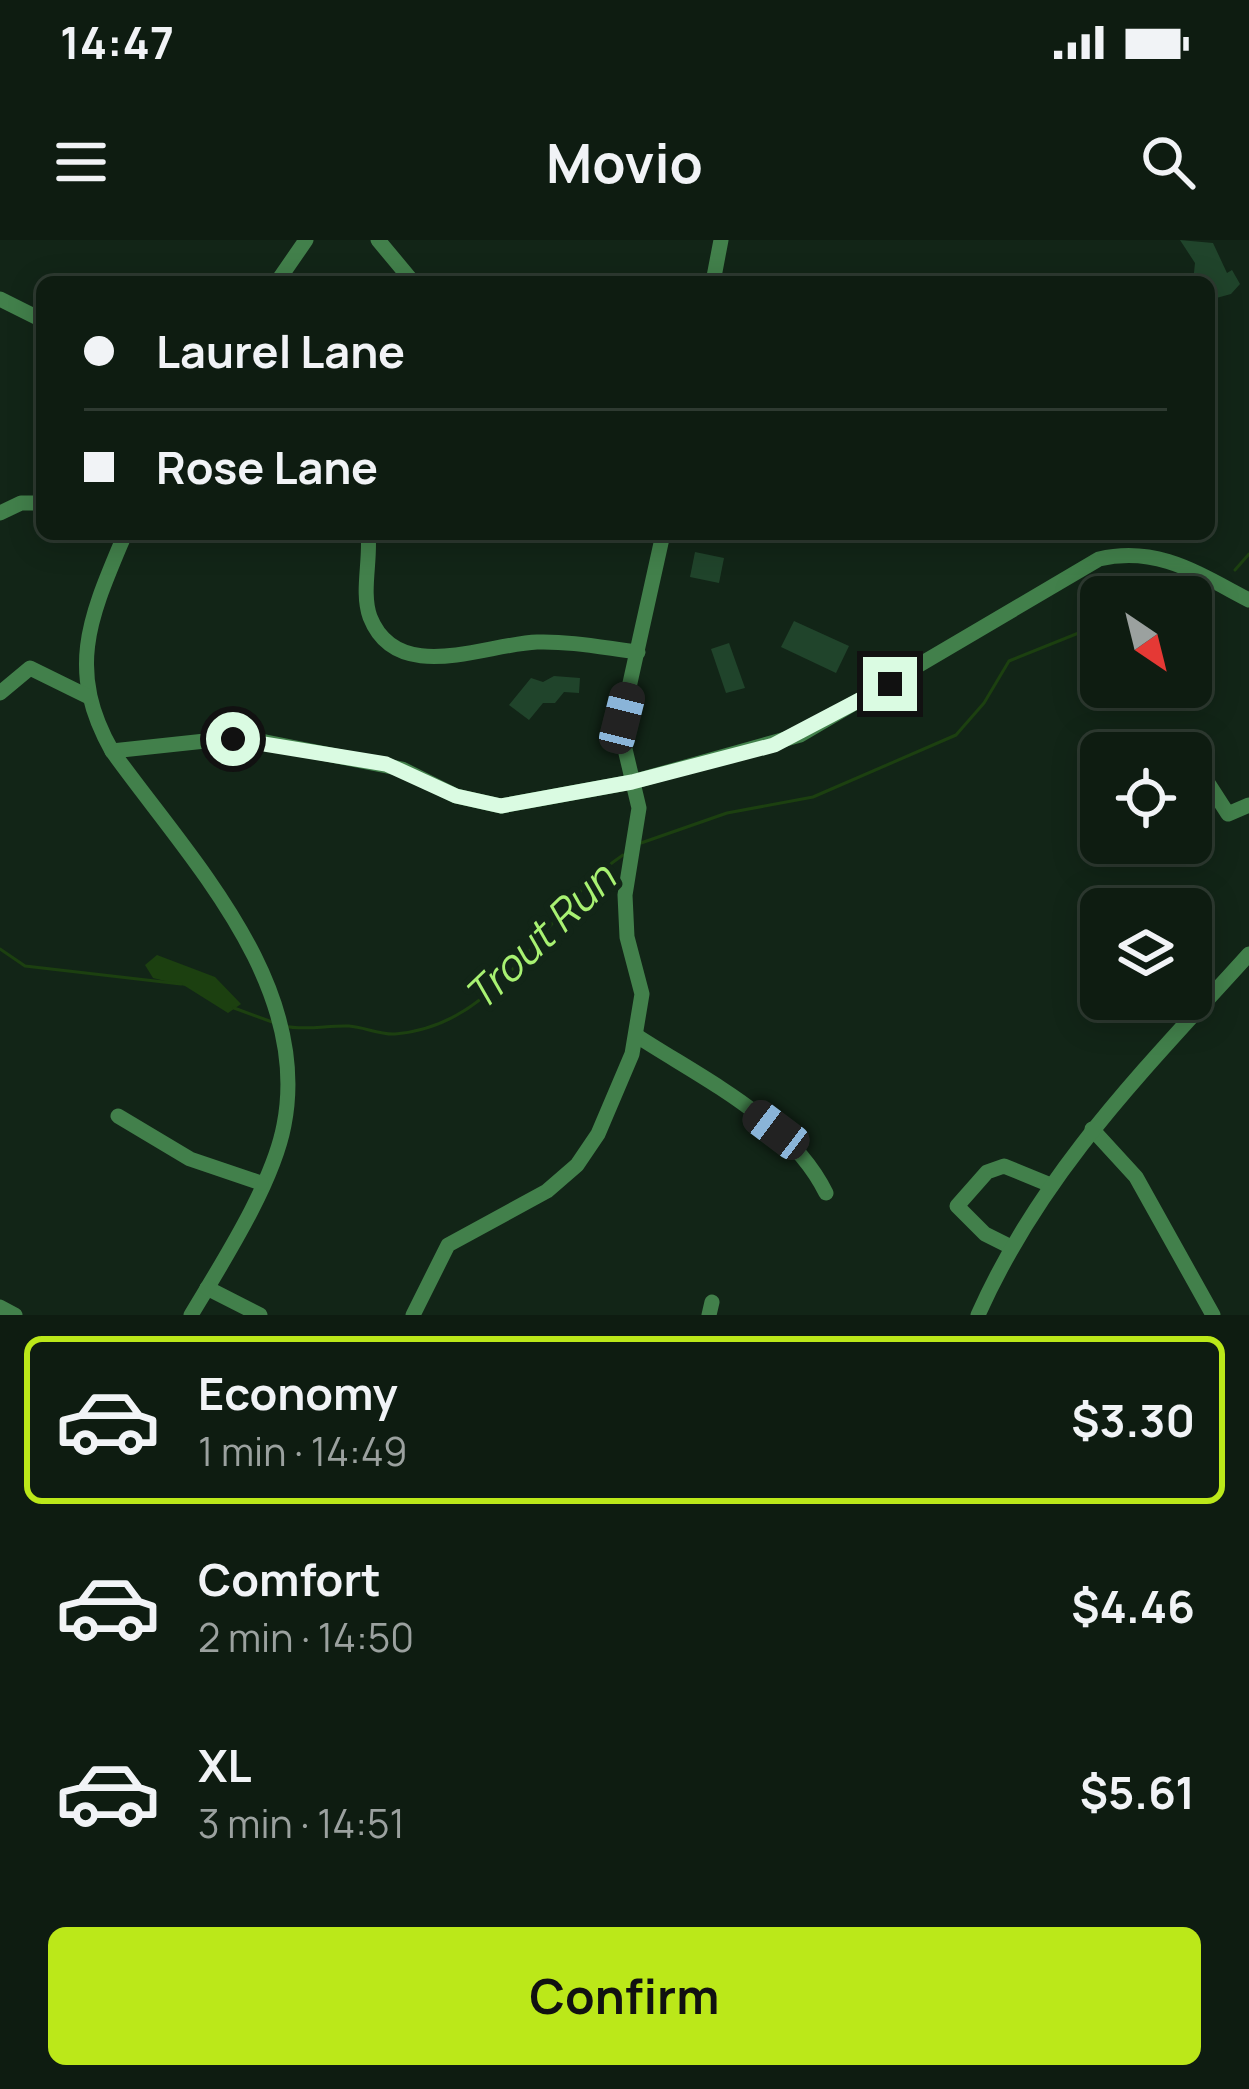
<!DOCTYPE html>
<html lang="en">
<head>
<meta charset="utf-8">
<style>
  :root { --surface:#0e1c11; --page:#17251a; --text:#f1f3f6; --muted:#9ba19f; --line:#2e3a31; --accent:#bbe819 }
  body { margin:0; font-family:Manrope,sans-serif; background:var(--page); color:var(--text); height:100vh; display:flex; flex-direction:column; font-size:45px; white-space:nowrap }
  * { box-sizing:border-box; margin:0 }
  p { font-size:39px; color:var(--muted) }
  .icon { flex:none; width:66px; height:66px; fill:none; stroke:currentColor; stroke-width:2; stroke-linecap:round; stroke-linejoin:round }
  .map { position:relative; height:1075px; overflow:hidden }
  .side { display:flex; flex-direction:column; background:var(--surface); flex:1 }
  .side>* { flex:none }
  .banner { position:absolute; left:36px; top:36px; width:1179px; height:264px; border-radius:18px; box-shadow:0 6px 30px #0003,0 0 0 3px var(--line); display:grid; align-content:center; height:264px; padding:0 48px; background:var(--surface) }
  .needle { width:78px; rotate:145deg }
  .controls { position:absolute; left:1080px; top:336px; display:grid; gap:24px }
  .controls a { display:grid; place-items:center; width:132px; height:132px; border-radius:18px; background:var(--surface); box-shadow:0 6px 30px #0003,0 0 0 3px var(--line); font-size:60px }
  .end { position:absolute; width:54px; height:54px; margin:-27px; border:15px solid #dafbe2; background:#111; box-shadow:0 0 0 6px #111 }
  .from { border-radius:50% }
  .car { position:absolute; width:36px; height:72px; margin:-36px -18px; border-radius:15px; box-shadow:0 0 9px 3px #0007; background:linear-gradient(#222 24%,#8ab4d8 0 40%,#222 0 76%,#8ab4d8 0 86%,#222 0) }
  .banner b { display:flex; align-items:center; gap:42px; height:114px; font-size:45px }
  .banner b+b { border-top:3px solid var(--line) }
  .banner i { width:30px; height:30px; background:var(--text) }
  ul { padding:21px 0 0; list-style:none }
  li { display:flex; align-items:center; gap:36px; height:168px; margin:0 24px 18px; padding:0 24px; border:6px solid transparent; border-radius:18px }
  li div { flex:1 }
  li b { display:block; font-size:45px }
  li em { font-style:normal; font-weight:700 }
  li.current { border-color:var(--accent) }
  li>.icon { width:108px; height:108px; stroke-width:1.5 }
  .button { display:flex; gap:24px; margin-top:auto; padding:24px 48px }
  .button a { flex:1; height:138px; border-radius:18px; background:var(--accent); color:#111; font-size:48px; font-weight:700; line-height:138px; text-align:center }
  .status { display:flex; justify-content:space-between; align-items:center; height:84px; padding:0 60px; background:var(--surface); direction:ltr }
  .status svg { height:33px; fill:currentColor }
  header { display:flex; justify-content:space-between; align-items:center; height:156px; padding:0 48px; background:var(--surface); font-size:54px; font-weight:700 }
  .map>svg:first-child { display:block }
  .water { fill:#1c4010 }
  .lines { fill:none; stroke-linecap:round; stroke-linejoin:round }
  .stream { stroke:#1c4010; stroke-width:3 }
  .building { fill:#20442b }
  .minor { stroke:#42804b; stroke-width:15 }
  .route { stroke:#dafbe2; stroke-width:15 }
  .labels { text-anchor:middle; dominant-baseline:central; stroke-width:12; stroke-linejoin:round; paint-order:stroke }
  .water-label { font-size:42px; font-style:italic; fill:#a8f172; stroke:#122517 }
</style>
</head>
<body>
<div class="status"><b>14:47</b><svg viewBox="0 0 49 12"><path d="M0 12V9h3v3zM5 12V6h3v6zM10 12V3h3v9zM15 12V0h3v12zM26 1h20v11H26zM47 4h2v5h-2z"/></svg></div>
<header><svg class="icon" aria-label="menu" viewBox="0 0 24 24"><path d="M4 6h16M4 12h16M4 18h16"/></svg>Movio<svg class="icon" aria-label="search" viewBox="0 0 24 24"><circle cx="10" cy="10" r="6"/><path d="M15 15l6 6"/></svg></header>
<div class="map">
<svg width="1249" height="1075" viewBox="0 0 1249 1075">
  <rect width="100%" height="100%" fill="#122517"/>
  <path class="water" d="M157,715L215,737L241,764L228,773L185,746L153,738L145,725Z"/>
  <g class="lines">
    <g class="stream">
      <path d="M1235,330L1249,314"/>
      <path d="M1191,371L1211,356"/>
      <path d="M641,603L727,573L813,557L956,495L984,463L1009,421L1101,384"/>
      <path d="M0,709L25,726L181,744"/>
      <path d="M234,768L275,783"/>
      <path d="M284,786C305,791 328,785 349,786C364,787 380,795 395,794C505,785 541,670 623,615"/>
    </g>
  </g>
  <g class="building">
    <path d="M1180,0L1213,3L1227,33L1232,30L1240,44L1231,54L1209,60V42H1193L1195,23Z"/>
    <path d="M695,312L724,318L719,343L690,337Z"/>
    <path d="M794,381L849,406L836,433L781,407Z"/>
    <path d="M729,403L745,448L726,453L711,409Z"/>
    <path d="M554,436L580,438L579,453L564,452L555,463H543L529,480L509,465L531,438L543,442Z"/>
  </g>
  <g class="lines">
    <g class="minor">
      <path d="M378,0L413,42"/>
      <path d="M277,42L306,0"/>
      <path d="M713,42L721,0"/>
      <path d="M0,59L42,80"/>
      <path d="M0,273L21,263H42"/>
      <path d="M125,294C91,375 65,428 112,511L224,499L266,502L402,529L456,556L501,566L632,542L800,495L1099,319C1157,305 1199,334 1249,360"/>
      <path d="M368,294C371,320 361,352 370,377C397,446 485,404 537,402C571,401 605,408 638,412"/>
      <path d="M0,453L30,428L89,457"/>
      <path d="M112,511C188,617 312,743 284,885C273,944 222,1023 191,1075"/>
      <path d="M1208,543L1228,574L1249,565"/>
      <path d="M637,796C703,839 790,880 826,953"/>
      <path d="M118,876L190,919L261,943"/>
      <path d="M1092,889L1136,937L1213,1075"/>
      <path d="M1009,1006L985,994L957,966L987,932L1004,926L1048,944"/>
      <path d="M207,1048L260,1075"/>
      <path d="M0,1067L15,1075"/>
      <path d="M413,1075L448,1005L547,951L577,925L598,894L632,814L642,754L627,697L625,655L639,568L620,488L663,294"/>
      <path d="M709,1075L712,1062"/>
      <path d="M978,1075C1042,931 1145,829 1249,714"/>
    </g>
  </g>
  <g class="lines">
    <path class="route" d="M233,499L386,524L456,556L501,566L632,542L774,505L890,444"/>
  </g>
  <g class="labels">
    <g class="water-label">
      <text transform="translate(539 696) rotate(-44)">Trout Run</text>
    </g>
  </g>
</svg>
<div class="controls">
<a><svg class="needle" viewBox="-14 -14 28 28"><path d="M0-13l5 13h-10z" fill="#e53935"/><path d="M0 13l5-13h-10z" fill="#9ba19f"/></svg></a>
<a><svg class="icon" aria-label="locate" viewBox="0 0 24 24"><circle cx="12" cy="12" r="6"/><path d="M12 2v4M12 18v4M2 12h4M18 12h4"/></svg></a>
<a><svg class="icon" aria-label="layers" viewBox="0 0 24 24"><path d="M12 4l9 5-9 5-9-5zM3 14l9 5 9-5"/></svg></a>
</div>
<i class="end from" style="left:233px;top:499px"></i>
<i class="end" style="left:890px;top:444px"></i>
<i class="car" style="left:622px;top:478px;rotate:14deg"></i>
<i class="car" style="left:776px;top:890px;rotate:307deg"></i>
<div class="banner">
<b><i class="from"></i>Laurel Lane</b>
<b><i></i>Rose Lane</b>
</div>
</div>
<section class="side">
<ul>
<li class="current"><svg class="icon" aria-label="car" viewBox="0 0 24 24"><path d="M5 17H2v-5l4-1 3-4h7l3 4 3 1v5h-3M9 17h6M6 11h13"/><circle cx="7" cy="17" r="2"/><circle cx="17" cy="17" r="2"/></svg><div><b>Economy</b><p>1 min · 14:49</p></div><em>$3.30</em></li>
<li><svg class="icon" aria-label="car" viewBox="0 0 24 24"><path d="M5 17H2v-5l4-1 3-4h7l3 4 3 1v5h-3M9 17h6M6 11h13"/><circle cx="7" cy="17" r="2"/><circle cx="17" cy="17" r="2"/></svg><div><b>Comfort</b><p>2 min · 14:50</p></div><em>$4.46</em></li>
<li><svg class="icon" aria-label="car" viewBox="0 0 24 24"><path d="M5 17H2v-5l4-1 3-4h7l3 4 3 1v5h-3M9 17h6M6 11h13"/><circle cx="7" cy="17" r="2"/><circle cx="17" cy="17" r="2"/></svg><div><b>XL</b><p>3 min · 14:51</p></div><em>$5.61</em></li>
</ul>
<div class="button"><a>Confirm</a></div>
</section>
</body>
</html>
